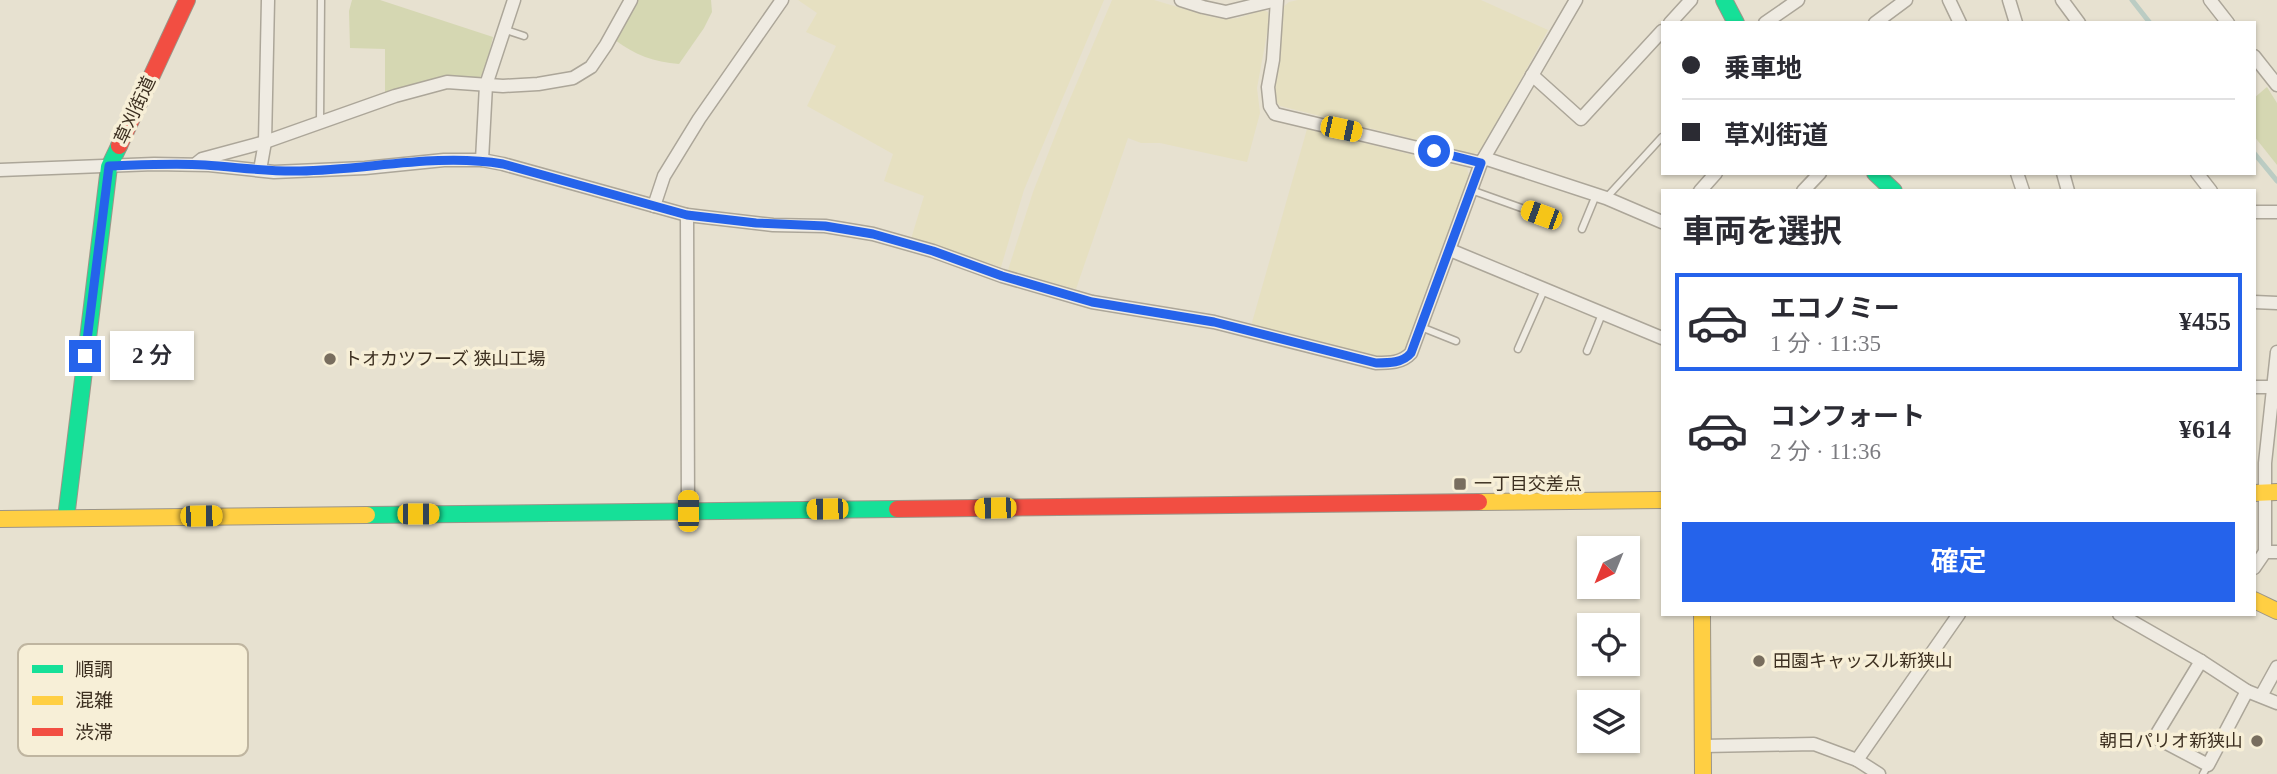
<!DOCTYPE html>
<html lang="ja">
<head>
<meta charset="utf-8">
<style>
  :root { --surface:#fff; --page:#f2f2f3; --text:#2b2b33; --muted:#7c7c81; --line:#e1e1e2; --accent:#2563eb }
  body { margin:0; font-family:"Times New Roman","Noto Sans JP",serif; background:var(--page); color:var(--text); height:100vh; display:flex; flex-direction:column; font-size:26px; white-space:nowrap }
  * { box-sizing:border-box; margin:0 }
  p { font-size:23px; color:var(--muted) }
  .icon { flex:none; width:38px; height:38px; fill:none; stroke:currentColor; stroke-width:2; stroke-linecap:round; stroke-linejoin:round }
  .map { position:relative; flex:1; overflow:hidden }
  .details { position:absolute; left:1661px; top:189px; width:595px; height:427px; display:flex; flex-direction:column; background:var(--surface); border-radius:0px; box-shadow:0 2px 5px #0004 }
  .details>* { flex:none }
  .banner { position:absolute; left:1661px; top:21px; width:595px; height:154px; border-radius:0px; box-shadow:0 2px 5px #0004; display:grid; align-content:center; height:154px; padding:0 21px; background:var(--surface) }
  .needle { width:46px; rotate:223deg }
  .buttons { position:absolute; left:1577px; top:536px; display:grid; gap:14px }
  .buttons a { display:grid; place-items:center; width:63px; height:63px; border-radius:0px; background:var(--surface); box-shadow:0 2px 5px #0004; font-size:35px }
  .end { position:absolute; width:32px; height:32px; margin:-16px; border:9px solid #2563eb; background:#fff; box-shadow:0 0 0 4px #fff }
  .from { border-radius:50% }
  .bubble { position:absolute; height:49px; border-radius:0px; background:var(--surface); box-shadow:0 2px 5px #0004; font-size:23px; font-weight:600; line-height:49px; text-align:center }
  .car { position:absolute; width:21px; height:42px; margin:-21px -10px; border-radius:9px; box-shadow:0 0 5px 2px #0007; background:linear-gradient(#f5c518 24%,#345 0 40%,#f5c518 0 76%,#345 0 86%,#f5c518 0) }
  .banner b { display:flex; align-items:center; gap:24px; height:66px; font-size:26px }
  .banner b+b { border-top:2px solid var(--line) }
  .banner i { width:18px; height:18px; background:var(--text) }
  ul { padding:0; list-style:none }
  li { display:flex; align-items:center; gap:21px; height:98px; margin:0 14px 10px; padding:0 7px; border:4px solid transparent; border-radius:0px }
  li div { flex:1 }
  li b { display:block; font-size:26px }
  li em { font-style:normal; font-weight:600 }
  li.on { border-color:var(--accent) }
  li>.icon { width:63px; height:63px; stroke-width:1.5 }
  h2 { padding:0 21px; font-size:32px; line-height:84px }
  .action { display:flex; gap:14px; margin-top:auto; padding:14px 21px }
  .action a { flex:1; height:80px; border-radius:0px; background:var(--accent); color:#fff; font-size:28px; font-weight:600; line-height:80px; text-align:center }
  .map>svg:first-child { display:block }
  .farmland { fill:#e6e0c1 }
  .green { fill:#d5d7b2 }
  .lines { fill:none; stroke-linecap:round; stroke-linejoin:round }
  .stream { stroke:#bbccc3; stroke-width:5 }
  .lane-casing { stroke:#aca699; stroke-width:9 }
  .street-casing { stroke:#aca699; stroke-width:15 }
  .fast-casing { stroke:#9c9588; stroke-width:18 }
  .slow-casing { stroke:#9c9588; stroke-width:18 }
  .jam-casing { stroke:#9c9588; stroke-width:18 }
  .lane { stroke:#efebe2; stroke-width:6 }
  .street { stroke:#efebe2; stroke-width:12 }
  .fast { stroke:#16e098; stroke-width:16 }
  .slow { stroke:#ffcf43; stroke-width:16 }
  .jam { stroke:#f24e42; stroke-width:16 }
  .route { stroke:#2563eb; stroke-width:9 }
  .poi-dot { fill:#786d5e; stroke:#f7efd7; stroke-width:2.5 }
  .labels { text-anchor:middle; dominant-baseline:central; stroke-width:7; stroke-linejoin:round; paint-order:stroke }
  .street-label { font-size:18px; fill:#3c2f20; stroke:#f7efd7 }
  .poi-label { font-size:18px; fill:#3c2f20; stroke:#f7efd7; text-anchor:start }
  .key { fill:#f7efd7; stroke:#bfb5a0; stroke-width:2 }
  .key-label { font-size:19px; fill:#3c2f20 }
</style>
</head>
<body>
<div class="map">
<svg width="2277" height="774" viewBox="0 0 2277 774">
  <rect width="100%" height="100%" fill="#e7e1d0"/>
  <g class="farmland">
    <path d="M798,0H1104L1024,190L1001,267L911,239L924,196L884,181L893,154L807,106L836,46L806,32L817,13Z"/>
    <path d="M1112,0H1154L1208,16L1224,19L1238,18L1263,10L1268,12L1269,23L1257,88L1260,113L1247,162L1160,143H1141L1128,138L1076,289L1009,272L1008,270L1033,192L1064,113Z"/>
    <path d="M1298,0H1481L1548,30L1481,152L1473,154L1280,106L1274,99L1283,7L1289,2Z"/>
    <path d="M1307,129L1467,168L1469,176L1406,349L1400,355L1373,357L1251,326Z"/>
  </g>
  <g class="green">
    <path d="M352,0H380L493,37L484,74L480,77L446,78L385,93V49L350,48L349,11Z"/>
    <path d="M636,0H711L712,12L704,28L679,64C654,62 635,55 615,40Z"/>
    <path d="M2267,87L2277,103V165L2254,136V98Z"/>
  </g>
  <g class="lines">
    <g class="stream">
      <path d="M2132,0L2150,23"/>
      <path d="M2254,153L2277,181"/>
    </g>
    <g class="lane-casing">
      <g id="lane">
        <path d="M503,29L524,36"/>
        <path d="M320,122L321,0"/>
        <path d="M1471,190L1541,215"/>
        <path d="M1607,197L1662,137"/>
        <path d="M1582,229L1596,195"/>
        <path d="M1421,327L1456,341"/>
        <path d="M1518,349L1544,290"/>
        <path d="M1587,351L1602,314"/>
        <path d="M2203,774L2208,765"/>
      </g>
    </g>
    <g class="street-casing">
      <g id="street">
        <path d="M1181,0L1203,7L1226,12L1276,0"/>
        <path d="M1277,0L1273,60L1268,87L1270,106L1275,114L1481,163"/>
        <path d="M1949,0L1960,23"/>
        <path d="M2009,0L2016,23"/>
        <path d="M2062,0L2079,23"/>
        <path d="M2210,0L2228,23"/>
        <path d="M1670,23L1691,0"/>
        <path d="M1765,23L1798,0"/>
        <path d="M1875,23L1906,0"/>
        <path d="M2254,56L2277,85"/>
        <path d="M1532,75L1581,119L1662,31"/>
        <path d="M1484,158L1606,198L1662,222"/>
        <path d="M482,160L486,85L514,0"/>
        <path d="M197,163L202,159L265,142L395,96L447,82L503,86L538,84L573,78L591,67L606,45L631,0"/>
        <path d="M0,170L154,164L209,165L274,172L365,168L444,160H482L503,164L687,215L773,225L825,226L873,234L933,251L1002,276L1092,302L1214,322L1376,363C1389,363 1402,363 1411,353L1481,163L1576,0"/>
        <path d="M260,170L265,142L268,0"/>
        <path d="M2017,173L2023,191"/>
        <path d="M2063,173L2068,191"/>
        <path d="M2197,173L2211,191"/>
        <path d="M1700,191L1716,173"/>
        <path d="M1803,191L1820,173"/>
        <path d="M654,206L664,176L699,119L782,0"/>
        <path d="M2254,212H2277"/>
        <path d="M687,215L688,511"/>
        <path d="M1450,250L1662,338"/>
        <path d="M2254,302L2277,303"/>
        <path d="M2254,387H2273"/>
        <path d="M2265,552V463L2277,352"/>
        <path d="M2254,568L2265,552H2277"/>
        <path d="M2119,614L2201,661L2247,691L2277,703"/>
        <path d="M2201,661L2155,737L2208,765L2247,691"/>
        <path d="M2261,696L2277,667"/>
        <path d="M1703,746L1814,744L1857,760L1879,774"/>
        <path d="M1857,760L1959,614"/>
      </g>
    </g>
    <g class="fast-casing">
      <g id="fast">
        <path d="M1724,0L1736,23"/>
        <path d="M1875,173L1894,191"/>
        <path d="M367,515L897,509"/>
        <path d="M66,518L109,167L119,146"/>
      </g>
    </g>
    <g class="slow-casing">
      <g id="slow">
        <path d="M2254,493L2277,492"/>
        <path d="M1479,502L1662,500"/>
        <path d="M0,519L367,515"/>
        <path d="M2254,600L2277,611"/>
        <path d="M1702,614L1703,774"/>
      </g>
    </g>
    <g class="jam-casing">
      <g id="jam">
        <path d="M119,146L187,0"/>
        <path d="M897,509L1479,502"/>
      </g>
    </g>
    <use href="#lane" class="lane"/>
    <use href="#street" class="street"/>
    <use href="#fast" class="fast"/>
    <use href="#slow" class="slow"/>
    <use href="#jam" class="jam"/>
  </g>
  <g class="lines">
    <path class="route" d="M85,356L109,166C141,165 173,163 205,165C237,167 268,172 300,171C367,170 436,153 503,164L687,215L756,223L825,226L873,234L933,251L1002,276L1092,302L1214,322L1376,363C1389,363 1403,363 1411,353L1481,163L1434,151"/>
  </g>
  <g class="poi-dot">
    <circle cx="330" cy="359" r="7"/>
    <rect x="1453" y="477" width="14" height="14" rx="3.5"/>
    <circle cx="1759" cy="661" r="7"/>
    <circle cx="2257" cy="741" r="7"/>
  </g>
  <g class="labels">
    <g class="street-label">
      <text transform="translate(135 110) rotate(-65)">草刈街道</text>
    </g>
    <g class="poi-label">
      <text x="344" y="359">トオカツフーズ 狭山工場</text>
      <text x="1474" y="484">一丁目交差点</text>
      <text x="1773" y="661">田園キャッスル新狭山</text>
      <text x="2243" y="741" text-anchor="end">朝日パリオ新狭山</text>
    </g>
  </g>
  <rect x="18" y="644" width="230" height="112" rx="10" class="key"/>
  <rect x="32" y="665" width="31" height="8" fill="#16e098"/>
  <rect x="32" y="696" width="31" height="9" fill="#ffcf43"/>
  <rect x="32" y="728" width="31" height="8" fill="#f24e42"/>
  <g class="key-label">
    <text x="75" y="676">順調</text>
    <text x="75" y="707">混雑</text>
    <text x="75" y="739">渋滞</text>
  </g>
</svg>
<div class="buttons">
<a><svg class="needle" viewBox="-14 -14 28 28"><path d="M0-13l5 13h-10z" fill="#e53935"/><path d="M0 13l5-13h-10z" fill="#7c7c81"/></svg></a>
<a><svg class="icon" aria-label="locate" viewBox="0 0 24 24"><circle cx="12" cy="12" r="6"/><path d="M12 2v4M12 18v4M2 12h4M18 12h4"/></svg></a>
<a><svg class="icon" aria-label="layers" viewBox="0 0 24 24"><path d="M12 4l9 5-9 5-9-5zM3 14l9 5 9-5"/></svg></a>
</div>
<i class="end from" style="left:1434px;top:151px"></i>
<i class="end" style="left:85px;top:356px"></i>
<div class="bubble" style="left:110px;top:331px;width:84px">2 分</div>
<i class="car" style="left:1341px;top:129px;rotate:102deg"></i>
<i class="car" style="left:1541px;top:215px;rotate:290deg"></i>
<i class="car" style="left:995px;top:508px;rotate:269deg"></i>
<i class="car" style="left:827px;top:509px;rotate:269deg"></i>
<i class="car" style="left:688px;top:511px;rotate:0deg"></i>
<i class="car" style="left:418px;top:514px;rotate:90deg"></i>
<i class="car" style="left:201px;top:516px;rotate:89deg"></i>
<div class="banner">
<b><i class="from"></i>乗車地</b>
<b><i></i>草刈街道</b>
</div>
<section class="details">
<h2>車両を選択</h2>
<ul>
<li class="on"><svg class="icon" aria-label="car" viewBox="0 0 24 24"><path d="M5 17H2v-5l4-1 3-4h7l3 4 3 1v5h-3M9 17h6M6 11h13"/><circle cx="7" cy="17" r="2"/><circle cx="17" cy="17" r="2"/></svg><div><b>エコノミー</b><p>1 分 · 11:35</p></div><em>¥455</em></li>
<li><svg class="icon" aria-label="car" viewBox="0 0 24 24"><path d="M5 17H2v-5l4-1 3-4h7l3 4 3 1v5h-3M9 17h6M6 11h13"/><circle cx="7" cy="17" r="2"/><circle cx="17" cy="17" r="2"/></svg><div><b>コンフォート</b><p>2 分 · 11:36</p></div><em>¥614</em></li>
</ul>
<div class="action"><a>確定</a></div>
</section>
</div>
</body>
</html>
